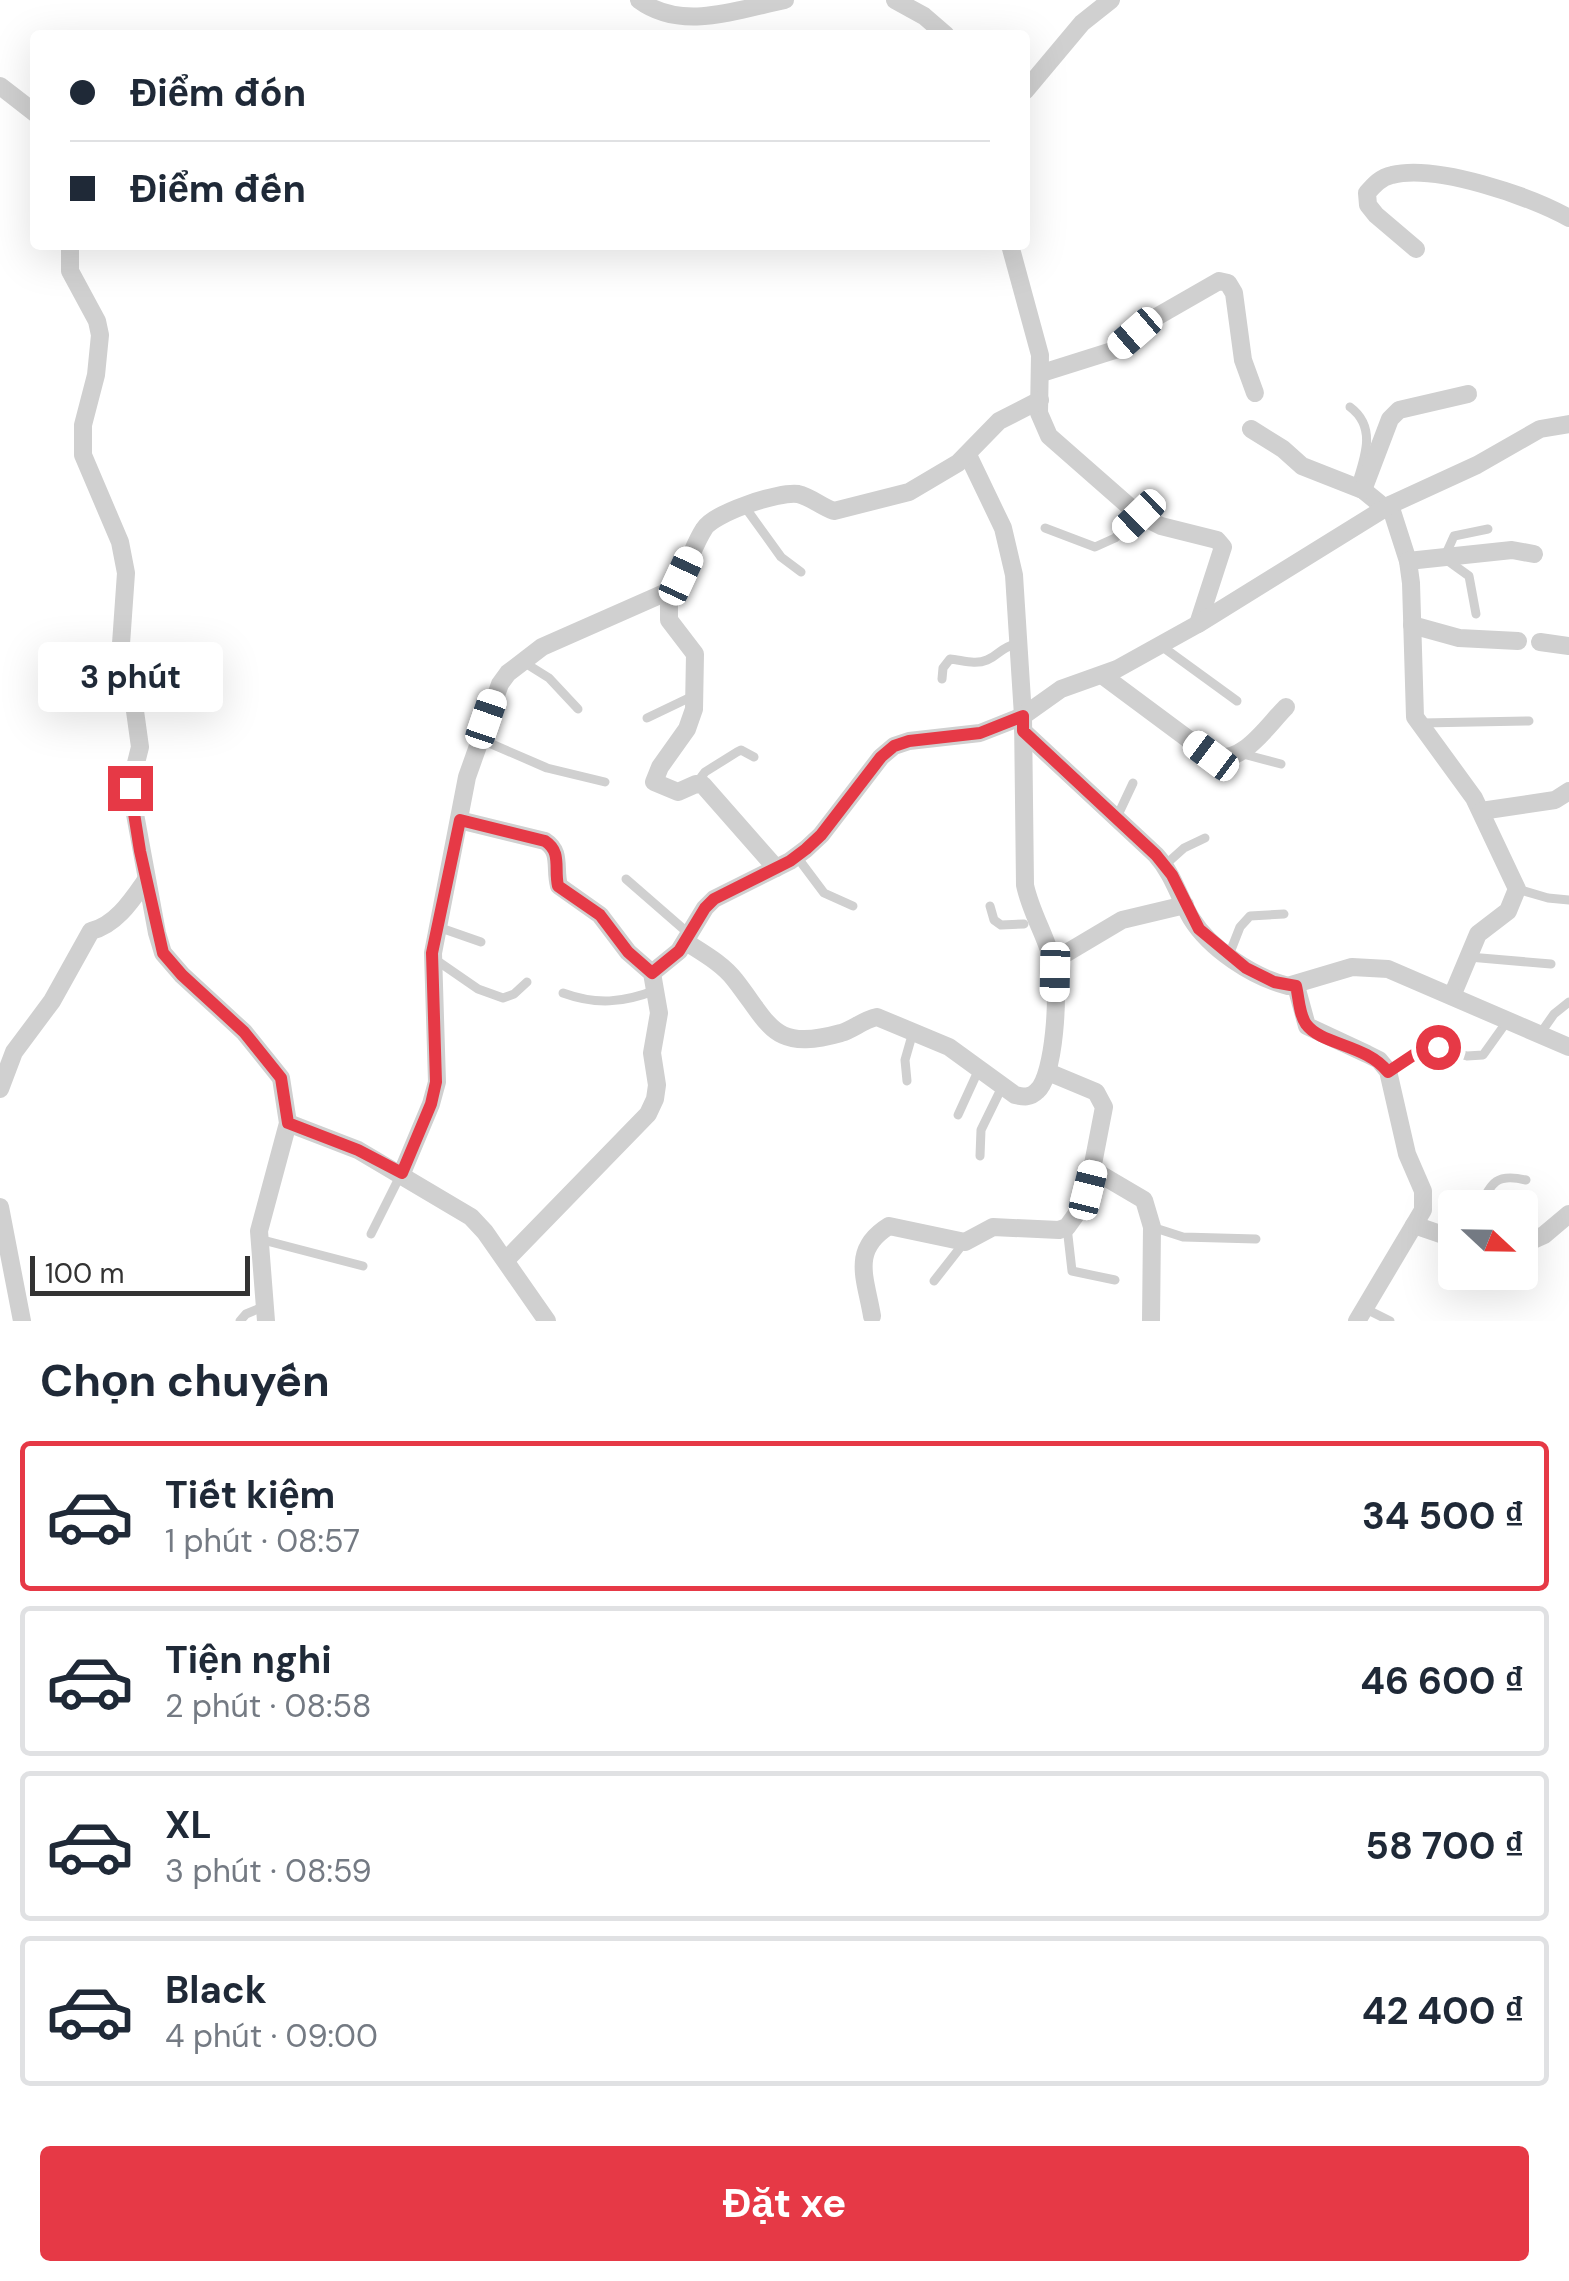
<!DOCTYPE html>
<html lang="vi">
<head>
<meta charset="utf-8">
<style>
  :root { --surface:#fff; --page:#f2f2f3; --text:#1f2937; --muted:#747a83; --line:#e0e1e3; --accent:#e63946 }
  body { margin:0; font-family:"DM Sans",sans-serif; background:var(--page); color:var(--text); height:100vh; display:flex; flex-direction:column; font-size:38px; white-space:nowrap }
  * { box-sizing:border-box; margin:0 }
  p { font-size:32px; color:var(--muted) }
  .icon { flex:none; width:55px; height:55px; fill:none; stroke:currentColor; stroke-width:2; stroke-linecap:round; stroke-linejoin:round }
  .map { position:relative; height:1321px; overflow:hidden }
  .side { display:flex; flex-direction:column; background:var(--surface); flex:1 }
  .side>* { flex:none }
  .guide { position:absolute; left:30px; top:30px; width:1000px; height:220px; border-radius:10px; box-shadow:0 10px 40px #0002; display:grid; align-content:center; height:220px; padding:0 40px; background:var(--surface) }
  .needle { width:65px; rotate:112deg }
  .fabs { position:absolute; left:1438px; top:1190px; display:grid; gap:20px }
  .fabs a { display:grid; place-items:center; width:100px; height:100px; border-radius:10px; background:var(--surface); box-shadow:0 10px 40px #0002; font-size:50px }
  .scale { position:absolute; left:30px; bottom:25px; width:220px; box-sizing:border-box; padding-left:10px; border:5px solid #333; border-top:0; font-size:28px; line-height:35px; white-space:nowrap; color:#333; -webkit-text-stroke:8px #fff; paint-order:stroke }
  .end { position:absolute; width:45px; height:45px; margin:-22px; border:12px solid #e63946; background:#fff; box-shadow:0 0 0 5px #fff }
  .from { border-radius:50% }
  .bubble { position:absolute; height:70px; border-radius:10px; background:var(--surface); box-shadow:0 10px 40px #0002; font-size:32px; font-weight:700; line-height:70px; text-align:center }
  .car { position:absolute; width:30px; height:60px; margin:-30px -15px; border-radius:12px; box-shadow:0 0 8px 2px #0007; background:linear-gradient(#fff 24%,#345 0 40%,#fff 0 76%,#345 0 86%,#fff 0) }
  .guide b { display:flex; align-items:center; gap:35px; height:95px; font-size:38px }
  .guide b+b { border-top:2px solid var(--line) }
  .guide i { width:25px; height:25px; background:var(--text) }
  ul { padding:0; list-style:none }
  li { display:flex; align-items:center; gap:30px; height:150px; margin:0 20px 15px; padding:0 20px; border:5px solid var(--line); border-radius:10px }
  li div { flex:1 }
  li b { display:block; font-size:38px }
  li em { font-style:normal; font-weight:700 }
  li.active { border-color:var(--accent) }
  li>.icon { width:90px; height:90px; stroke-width:1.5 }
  h2 { padding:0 40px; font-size:45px; line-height:120px }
  .button { display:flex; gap:20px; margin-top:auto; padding:20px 40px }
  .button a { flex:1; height:115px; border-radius:10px; background:var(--accent); color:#fff; font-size:40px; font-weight:700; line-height:115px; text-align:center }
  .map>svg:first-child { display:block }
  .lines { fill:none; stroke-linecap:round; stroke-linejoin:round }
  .lane { stroke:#d0d0d0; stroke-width:9 }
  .street { stroke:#d0d0d0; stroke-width:18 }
  .route { stroke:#e63946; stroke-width:12 }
</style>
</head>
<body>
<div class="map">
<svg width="1569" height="1321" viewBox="0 0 1569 1321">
  <rect width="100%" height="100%" fill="#fff"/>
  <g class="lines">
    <g class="lane">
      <path d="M1350,407C1377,427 1365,457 1356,485"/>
      <path d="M745,507L781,557L801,572"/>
      <path d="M1045,528L1095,547L1115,538L1139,515"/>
      <path d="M1445,556L1454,536L1488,529"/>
      <path d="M1444,558L1469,576L1476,614"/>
      <path d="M1160,645L1237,701"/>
      <path d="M525,663L549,678L578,709"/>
      <path d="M942,679L943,668L950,659C962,660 975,665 987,660C1001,654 999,648 1018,643"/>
      <path d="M647,718L693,696"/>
      <path d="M1422,723L1529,721"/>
      <path d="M480,739L547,768L605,782"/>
      <path d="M1243,754L1281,764"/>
      <path d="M696,784L705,772L737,752L741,750L754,757"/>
      <path d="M1117,817L1133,783"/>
      <path d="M797,857L824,893L853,906"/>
      <path d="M1165,865L1184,848L1205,838"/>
      <path d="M626,879L688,933"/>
      <path d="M1517,889L1548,898L1569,900"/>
      <path d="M990,906L994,920L1001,925L1024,924"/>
      <path d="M438,927L481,942"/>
      <path d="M1229,955L1240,927L1250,916L1284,914"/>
      <path d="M1469,957L1551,964"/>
      <path d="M436,960L478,989L503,998L514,994L527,982"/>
      <path d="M563,993C596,1005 623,1003 656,990"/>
      <path d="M1540,1034L1554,1014L1569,1002"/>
      <path d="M1388,1071L1432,1046L1467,1056L1483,1055L1508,1020"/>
      <path d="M907,1081L905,1060L913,1032"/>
      <path d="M958,1115L979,1069"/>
      <path d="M980,1156L981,1130L1002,1087"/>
      <path d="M1479,1208C1492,1182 1496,1173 1526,1180"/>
      <path d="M1067,1227L1072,1271L1115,1280"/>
      <path d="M1152,1227L1183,1237L1256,1239"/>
      <path d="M371,1234L401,1174"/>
      <path d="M259,1239L363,1266"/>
      <path d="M934,1281L963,1244"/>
      <path d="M1366,1309L1390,1321"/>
      <path d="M240,1321L246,1314L265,1306"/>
    </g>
    <g class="street">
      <path d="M639,0C682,32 739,9 785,0"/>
      <path d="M895,0L924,16L946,35"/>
      <path d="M0,86L35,113"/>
      <path d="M1025,91L1082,23L1111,0"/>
      <path d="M70,245V271L97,321L100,335L96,375L83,425V455L120,542L126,573L120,658L135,711L140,747L130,787L157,933L163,953L182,975L244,1032L281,1078L288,1123L259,1231L266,1321"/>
      <path d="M1010,245L1040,355L1039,413L1049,436L1139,515L1161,526L1217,540L1223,547L1198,624"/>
      <path d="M1416,249L1376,215L1368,205L1367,193C1374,185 1381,177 1392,175C1436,164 1530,196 1569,218"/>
      <path d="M1042,373L1115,350L1158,316L1219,281L1228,283L1234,293L1243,360L1255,393"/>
      <path d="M1251,429L1283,449L1302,466L1363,490L1385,508"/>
      <path d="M1363,490L1390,419L1399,410L1468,394"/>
      <path d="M1390,505L1408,561L1411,583L1415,717L1474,798L1517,889L1508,911L1478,934L1452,996"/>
      <path d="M1408,561L1512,550L1534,554"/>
      <path d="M669,591V620L695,654L694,709L687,729L660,767L654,782L678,792L696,784L703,785L776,868"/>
      <path d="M1412,625L1459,638L1518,641"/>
      <path d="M1540,642L1569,646"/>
      <path d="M1102,675L1211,756C1242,766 1266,727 1286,707"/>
      <path d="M1023,731L1156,855C1173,874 1179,897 1191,918C1210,949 1253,977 1288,986L1352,967L1388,969L1569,1047"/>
      <path d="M1481,811L1555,800L1569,791"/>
      <path d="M459,820L545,841C562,852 554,868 559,886L600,915L628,952L652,973L659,1013L652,1053L657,1085L655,1099L648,1114L506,1260"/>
      <path d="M686,942C703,953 723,964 735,980C771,1026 773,1052 841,1033C854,1029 863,1020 877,1017L949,1047L1015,1095C1024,1097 1030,1098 1037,1091C1055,1075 1059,991 1054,967C1048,939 1031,914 1025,885L1023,716L1014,575L1003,528L968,455"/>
      <path d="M1053,961L1122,920L1185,905"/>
      <path d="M652,973L679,951L705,908L714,899L790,861L806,849L821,835L881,757L894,746L909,741L980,733L1023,716L1061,689L1117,669L1198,624L1390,505L1477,465L1540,429L1569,424"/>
      <path d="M1296,986L1307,1026L1367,1054L1379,1060L1388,1071L1407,1154L1423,1191V1210L1357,1321"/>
      <path d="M0,1089L14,1052L52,1001L91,931C116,925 132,900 146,880"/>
      <path d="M288,1123L358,1150L471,1217L485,1232L547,1321"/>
      <path d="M1093,1170L1144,1200L1152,1227L1151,1321"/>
      <path d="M402,1173L431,1104L437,1082L433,953L467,777L500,684L508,673L542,647L669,591C687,574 691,549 704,529C713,513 780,491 798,494C811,497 822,507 834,511L909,492L958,463L999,421L1040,400"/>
      <path d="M0,1207L22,1321"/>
      <path d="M1414,1225L1455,1239"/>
      <path d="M1520,1246L1544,1235L1569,1214"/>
      <path d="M872,1316C866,1279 850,1250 889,1226L965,1242L993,1227L1059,1230L1067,1227L1080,1209L1088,1190L1104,1107L1096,1092L1048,1072"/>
    </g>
  </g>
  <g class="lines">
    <path class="route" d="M130,788L140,851L163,953L182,975L244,1032L281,1078L288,1123L358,1150L402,1173L431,1104L436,1082L432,953L460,820L545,841C562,852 554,868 558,886L600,915L628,952L652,973L679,951L705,908L714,899L790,861L806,849L821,835L881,757L894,746L909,741L980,733L1023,716V731L1156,855L1172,875L1199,929L1246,968L1274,982L1296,986C1299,998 1299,1014 1306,1024C1321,1045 1366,1044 1388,1072L1424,1048L1438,1047"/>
  </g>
</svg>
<div class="fabs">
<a><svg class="needle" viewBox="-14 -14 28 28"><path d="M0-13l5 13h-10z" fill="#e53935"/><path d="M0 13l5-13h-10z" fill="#747a83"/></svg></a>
</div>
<div class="scale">100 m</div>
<i class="end from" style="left:1438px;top:1047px"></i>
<i class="end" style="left:130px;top:788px"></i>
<div class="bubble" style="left:38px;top:642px;width:185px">3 phút</div>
<i class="car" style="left:1135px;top:333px;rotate:229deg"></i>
<i class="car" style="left:1139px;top:516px;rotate:226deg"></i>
<i class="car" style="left:681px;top:576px;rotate:25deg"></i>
<i class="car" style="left:486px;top:719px;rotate:19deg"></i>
<i class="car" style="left:1211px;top:756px;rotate:307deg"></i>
<i class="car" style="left:1055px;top:972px;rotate:181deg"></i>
<i class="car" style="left:1088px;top:1190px;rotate:14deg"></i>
<div class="guide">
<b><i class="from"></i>Điểm đón</b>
<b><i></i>Điểm đến</b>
</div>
</div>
<section class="side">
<h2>Chọn chuyến</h2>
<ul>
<li class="active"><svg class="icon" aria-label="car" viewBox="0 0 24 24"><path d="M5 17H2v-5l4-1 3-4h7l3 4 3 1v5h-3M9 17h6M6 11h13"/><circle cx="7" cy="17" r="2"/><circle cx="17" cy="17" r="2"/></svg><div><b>Tiết kiệm</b><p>1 phút · 08:57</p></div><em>34 500 ₫</em></li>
<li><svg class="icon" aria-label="car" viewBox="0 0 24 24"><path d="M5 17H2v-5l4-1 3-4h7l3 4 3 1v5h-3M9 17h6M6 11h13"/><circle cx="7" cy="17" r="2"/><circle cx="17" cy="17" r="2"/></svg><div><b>Tiện nghi</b><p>2 phút · 08:58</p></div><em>46 600 ₫</em></li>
<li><svg class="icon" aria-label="car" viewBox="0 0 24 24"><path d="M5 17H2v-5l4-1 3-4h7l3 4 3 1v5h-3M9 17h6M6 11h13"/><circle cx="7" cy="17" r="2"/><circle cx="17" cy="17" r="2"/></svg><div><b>XL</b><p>3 phút · 08:59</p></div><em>58 700 ₫</em></li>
<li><svg class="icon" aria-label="car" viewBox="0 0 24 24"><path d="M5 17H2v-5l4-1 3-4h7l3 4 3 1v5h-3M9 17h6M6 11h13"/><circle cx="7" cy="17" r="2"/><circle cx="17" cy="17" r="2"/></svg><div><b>Black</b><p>4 phút · 09:00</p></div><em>42 400 ₫</em></li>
</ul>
<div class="button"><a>Đặt xe</a></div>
</section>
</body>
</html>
